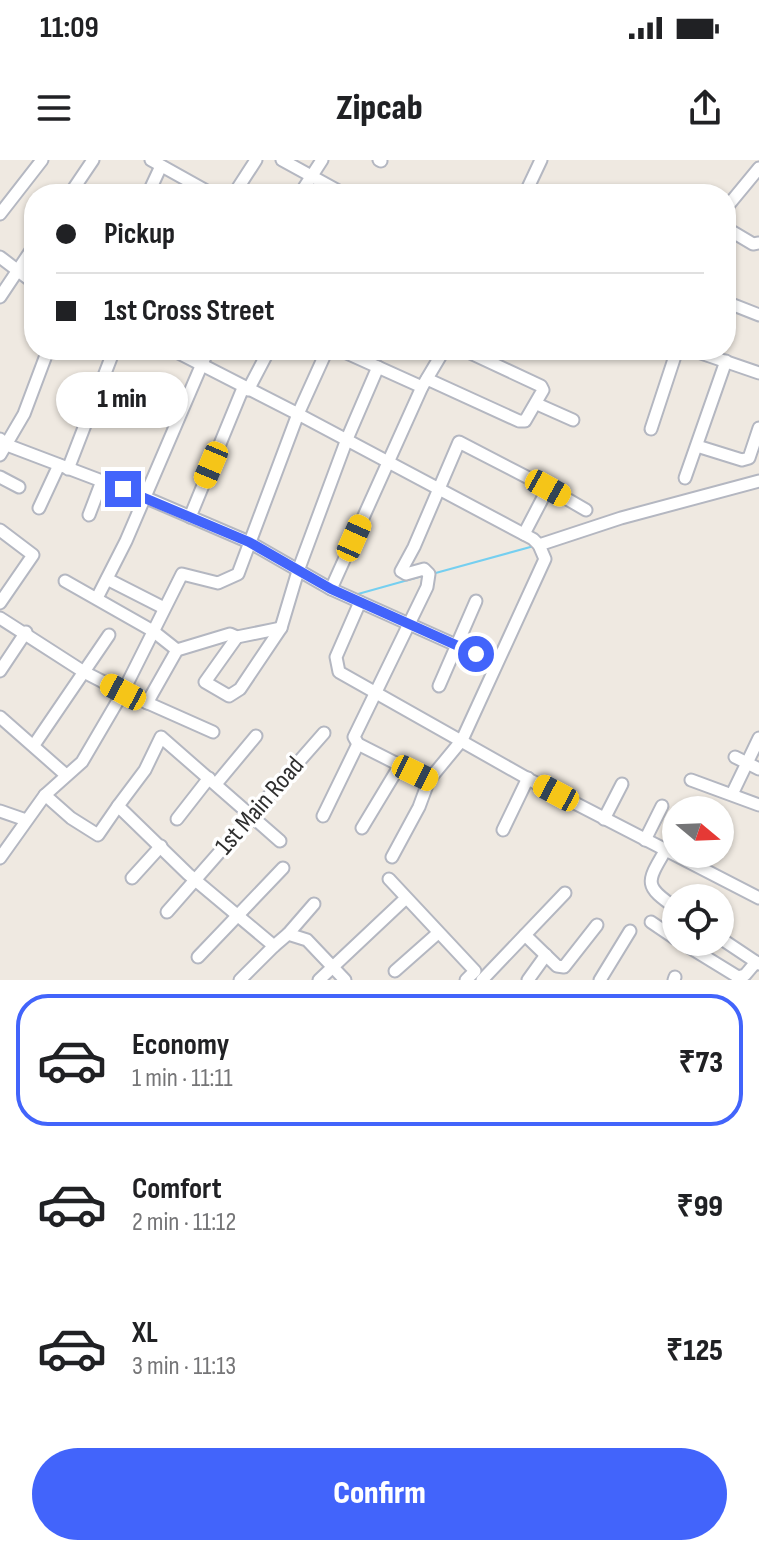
<!DOCTYPE html>
<html lang="en">
<head>
<meta charset="utf-8">
<style>
  :root { --surface:#fff; --page:#f6f6f6; --text:#202124; --muted:#757577; --line:#e0e0e0; --accent:#4264fb }
  body { margin:0; font-family:"Sofia Sans Condensed",sans-serif; background:var(--page); color:var(--text); height:100vh; display:flex; flex-direction:column; font-size:30px; white-space:nowrap }
  * { box-sizing:border-box; margin:0 }
  p { font-size:26px; color:var(--muted) }
  .icon { flex:none; width:44px; height:44px; fill:none; stroke:currentColor; stroke-width:2; stroke-linecap:round; stroke-linejoin:round }
  .map { position:relative; height:820px; overflow:hidden }
  .details { display:flex; flex-direction:column; background:var(--surface); flex:1 }
  .details>* { flex:none }
  .guide { position:absolute; left:24px; top:24px; width:712px; height:176px; border-radius:32px; box-shadow:0 2px 6px #0004; display:grid; align-content:center; height:176px; padding:0 32px; background:var(--surface) }
  .needle { width:52px; rotate:109deg }
  .tools { position:absolute; left:662px; top:636px; display:grid; gap:16px }
  .tools a { display:grid; place-items:center; width:72px; height:72px; border-radius:50%; background:var(--surface); box-shadow:0 2px 6px #0004; font-size:40px }
  .end { position:absolute; width:36px; height:36px; margin:-18px; border:10px solid #4264fb; background:#fff; box-shadow:0 0 0 4px #fff }
  .from { border-radius:50% }
  .bubble { position:absolute; height:56px; border-radius:28px; background:var(--surface); box-shadow:0 2px 6px #0004; font-size:26px; font-weight:800; line-height:56px; text-align:center }
  .car { position:absolute; width:24px; height:48px; margin:-24px -12px; border-radius:10px; box-shadow:0 0 6px 2px #0007; background:linear-gradient(#f5c518 24%,#345 0 40%,#f5c518 0 76%,#345 0 86%,#f5c518 0) }
  .guide b { display:flex; align-items:center; gap:28px; height:76px; font-size:30px }
  .guide b+b { border-top:2px solid var(--line) }
  .guide i { width:20px; height:20px; background:var(--text) }
  ul { padding:14px 0 0; list-style:none }
  li { display:flex; align-items:center; gap:24px; height:132px; margin:0 16px 12px; padding:0 16px; border:4px solid transparent; border-radius:32px }
  li div { flex:1 }
  li b { display:block; font-size:30px }
  li em { font-style:normal; font-weight:800 }
  li.selected { border-color:var(--accent) }
  li>.icon { width:72px; height:72px; stroke-width:1.5 }
  .cta { display:flex; gap:16px; margin-top:auto; padding:16px 32px }
  .cta a { flex:1; height:92px; border-radius:48px; background:var(--accent); color:#fff; font-size:32px; font-weight:800; line-height:92px; text-align:center }
  .status { display:flex; justify-content:space-between; align-items:center; height:56px; padding:0 40px; background:var(--surface); direction:ltr }
  .status svg { height:22px; fill:currentColor }
  header { display:flex; justify-content:space-between; align-items:center; height:104px; padding:0 32px; background:var(--surface); font-size:36px; font-weight:800 }
  .map>svg:first-child { display:block }
  .lines { fill:none; stroke-linecap:round; stroke-linejoin:round }
  .stream { stroke:#75cff0; stroke-width:2 }
  .minor-casing { stroke:#b4b7c1; stroke-width:15 }
  .minor { stroke:#fff; stroke-width:11 }
  .route { stroke:#4264fb; stroke-width:10 }
  .labels { text-anchor:middle; dominant-baseline:central; stroke-width:7; stroke-linejoin:round; paint-order:stroke }
  .street-label { font-size:26px; fill:#2e2e2e; stroke:#fff }
</style>
</head>
<body>
<div class="status"><b>11:09</b><svg viewBox="0 0 49 12"><path d="M0 12V9h3v3zM5 12V6h3v6zM10 12V3h3v9zM15 12V0h3v12zM26 1h20v11H26zM47 4h2v5h-2z"/></svg></div>
<header><svg class="icon" aria-label="menu" viewBox="0 0 24 24"><path d="M4 6h16M4 12h16M4 18h16"/></svg>Zipcab<svg class="icon" aria-label="share" viewBox="0 0 24 24"><path d="M12 15V3M7 8l5-5 5 5M5 13v7h14v-7"/></svg></header>
<div class="map">
<svg width="759" height="820" viewBox="0 0 759 820">
  <rect width="100%" height="100%" fill="#efe9e1"/>
  <g class="lines">
    <g class="stream">
      <path d="M432,414L534,386"/>
      <path d="M358,434L426,415"/>
    </g>
    <g class="minor-casing">
      <g id="minor">
        <path d="M151,0L212,34"/>
        <path d="M282,0L344,34"/>
        <path d="M379,0L381,1"/>
        <path d="M70,34L93,0"/>
        <path d="M148,34L161,6"/>
        <path d="M234,34L256,0"/>
        <path d="M300,34L322,0"/>
        <path d="M525,34L541,0"/>
        <path d="M726,48L759,8"/>
        <path d="M0,54L42,0"/>
        <path d="M726,68L753,84L759,83"/>
        <path d="M0,97L34,123"/>
        <path d="M0,137L34,86"/>
        <path d="M726,142L759,155"/>
        <path d="M173,190L298,254L327,190"/>
        <path d="M340,190L422,227"/>
        <path d="M692,190L759,213"/>
        <path d="M427,219L519,261H525L543,230L541,226L464,190"/>
        <path d="M144,229L183,246"/>
        <path d="M248,230L269,190"/>
        <path d="M537,244L573,260"/>
        <path d="M651,269L677,190"/>
        <path d="M0,279L7,285L144,337L249,382L331,429L496,503"/>
        <path d="M697,286L742,300L749,298L759,268"/>
        <path d="M0,295L24,254L48,190"/>
        <path d="M68,309L114,190"/>
        <path d="M0,317L19,327"/>
        <path d="M685,318L726,201"/>
        <path d="M548,328L586,350"/>
        <path d="M39,348L59,305"/>
        <path d="M89,355L102,321"/>
        <path d="M190,357L243,228"/>
        <path d="M0,370L33,395L0,443"/>
        <path d="M539,385L621,358L759,321"/>
        <path d="M107,419L164,448"/>
        <path d="M65,421L153,471L177,490"/>
        <path d="M331,429L422,227L444,190"/>
        <path d="M97,438L126,381L208,190"/>
        <path d="M360,442L336,497L339,512L532,621L759,738"/>
        <path d="M0,458L84,512L123,532L213,572"/>
        <path d="M237,477L205,522L229,536L240,529L281,468L298,411L347,279L378,207"/>
        <path d="M0,511L26,472"/>
        <path d="M439,526L476,441"/>
        <path d="M147,543L177,490L230,474L237,477L281,468"/>
        <path d="M0,557L66,615"/>
        <path d="M34,585L109,475"/>
        <path d="M735,597L759,609"/>
        <path d="M429,620L358,584L354,577L427,427L429,414L424,409L406,414L401,411L414,387L459,282L548,328L524,374"/>
        <path d="M691,620L759,645"/>
        <path d="M216,624L256,576"/>
        <path d="M734,630L759,578"/>
        <path d="M45,635L71,658L98,675L118,646L188,714L274,786L288,774L307,780L345,820"/>
        <path d="M118,646L145,610L161,577L280,681"/>
        <path d="M0,651L26,660"/>
        <path d="M323,656L358,584"/>
        <path d="M177,659L209,618"/>
        <path d="M604,659L622,624"/>
        <path d="M362,668L400,605"/>
        <path d="M503,670L528,618"/>
        <path d="M645,680L662,646"/>
        <path d="M665,691C646,723 644,726 676,748"/>
        <path d="M0,698L45,635L82,602L123,532L182,414L218,423L238,414L298,254L533,379L539,385L545,399L462,580L429,620L419,647L392,697"/>
        <path d="M132,718L161,686"/>
        <path d="M389,719L475,811L466,820"/>
        <path d="M167,752L324,573"/>
        <path d="M651,762L676,779"/>
        <path d="M288,774L314,744"/>
        <path d="M525,775L557,806L564,807L597,765"/>
        <path d="M720,778L759,804"/>
        <path d="M681,782L738,817L745,815L756,802"/>
        <path d="M198,797L283,708"/>
        <path d="M395,811L438,773"/>
        <path d="M240,820L274,786"/>
        <path d="M319,820L405,739"/>
        <path d="M482,820L565,733"/>
        <path d="M528,820L546,795"/>
        <path d="M600,820L630,771"/>
        <path d="M674,820L675,817"/>
      </g>
    </g>
    <use href="#minor" class="minor"/>
  </g>
  <g class="lines">
    <path class="route" d="M123,329L249,382L331,429L476,494"/>
  </g>
  <g class="labels">
    <g class="street-label">
      <text transform="translate(260 646) rotate(-49)">1st Main Road</text>
    </g>
  </g>
</svg>
<div class="tools">
<a><svg class="needle" viewBox="-14 -14 28 28"><path d="M0-13l5 13h-10z" fill="#e53935"/><path d="M0 13l5-13h-10z" fill="#757577"/></svg></a>
<a><svg class="icon" aria-label="locate" viewBox="0 0 24 24"><circle cx="12" cy="12" r="6"/><path d="M12 2v4M12 18v4M2 12h4M18 12h4"/></svg></a>
</div>
<i class="end from" style="left:476px;top:494px"></i>
<i class="end" style="left:123px;top:329px"></i>
<div class="bubble" style="left:56px;top:212px;width:132px">1 min</div>
<i class="car" style="left:211px;top:305px;rotate:203deg"></i>
<i class="car" style="left:548px;top:328px;rotate:119deg"></i>
<i class="car" style="left:354px;top:378px;rotate:24deg"></i>
<i class="car" style="left:123px;top:532px;rotate:298deg"></i>
<i class="car" style="left:415px;top:613px;rotate:116deg"></i>
<i class="car" style="left:556px;top:633px;rotate:298deg"></i>
<div class="guide">
<b><i class="from"></i>Pickup</b>
<b><i></i>1st Cross Street</b>
</div>
</div>
<section class="details">
<ul>
<li class="selected"><svg class="icon" aria-label="car" viewBox="0 0 24 24"><path d="M5 17H2v-5l4-1 3-4h7l3 4 3 1v5h-3M9 17h6M6 11h13"/><circle cx="7" cy="17" r="2"/><circle cx="17" cy="17" r="2"/></svg><div><b>Economy</b><p>1 min · 11:11</p></div><em>₹73</em></li>
<li><svg class="icon" aria-label="car" viewBox="0 0 24 24"><path d="M5 17H2v-5l4-1 3-4h7l3 4 3 1v5h-3M9 17h6M6 11h13"/><circle cx="7" cy="17" r="2"/><circle cx="17" cy="17" r="2"/></svg><div><b>Comfort</b><p>2 min · 11:12</p></div><em>₹99</em></li>
<li><svg class="icon" aria-label="car" viewBox="0 0 24 24"><path d="M5 17H2v-5l4-1 3-4h7l3 4 3 1v5h-3M9 17h6M6 11h13"/><circle cx="7" cy="17" r="2"/><circle cx="17" cy="17" r="2"/></svg><div><b>XL</b><p>3 min · 11:13</p></div><em>₹125</em></li>
</ul>
<div class="cta"><a>Confirm</a></div>
</section>
</body>
</html>
